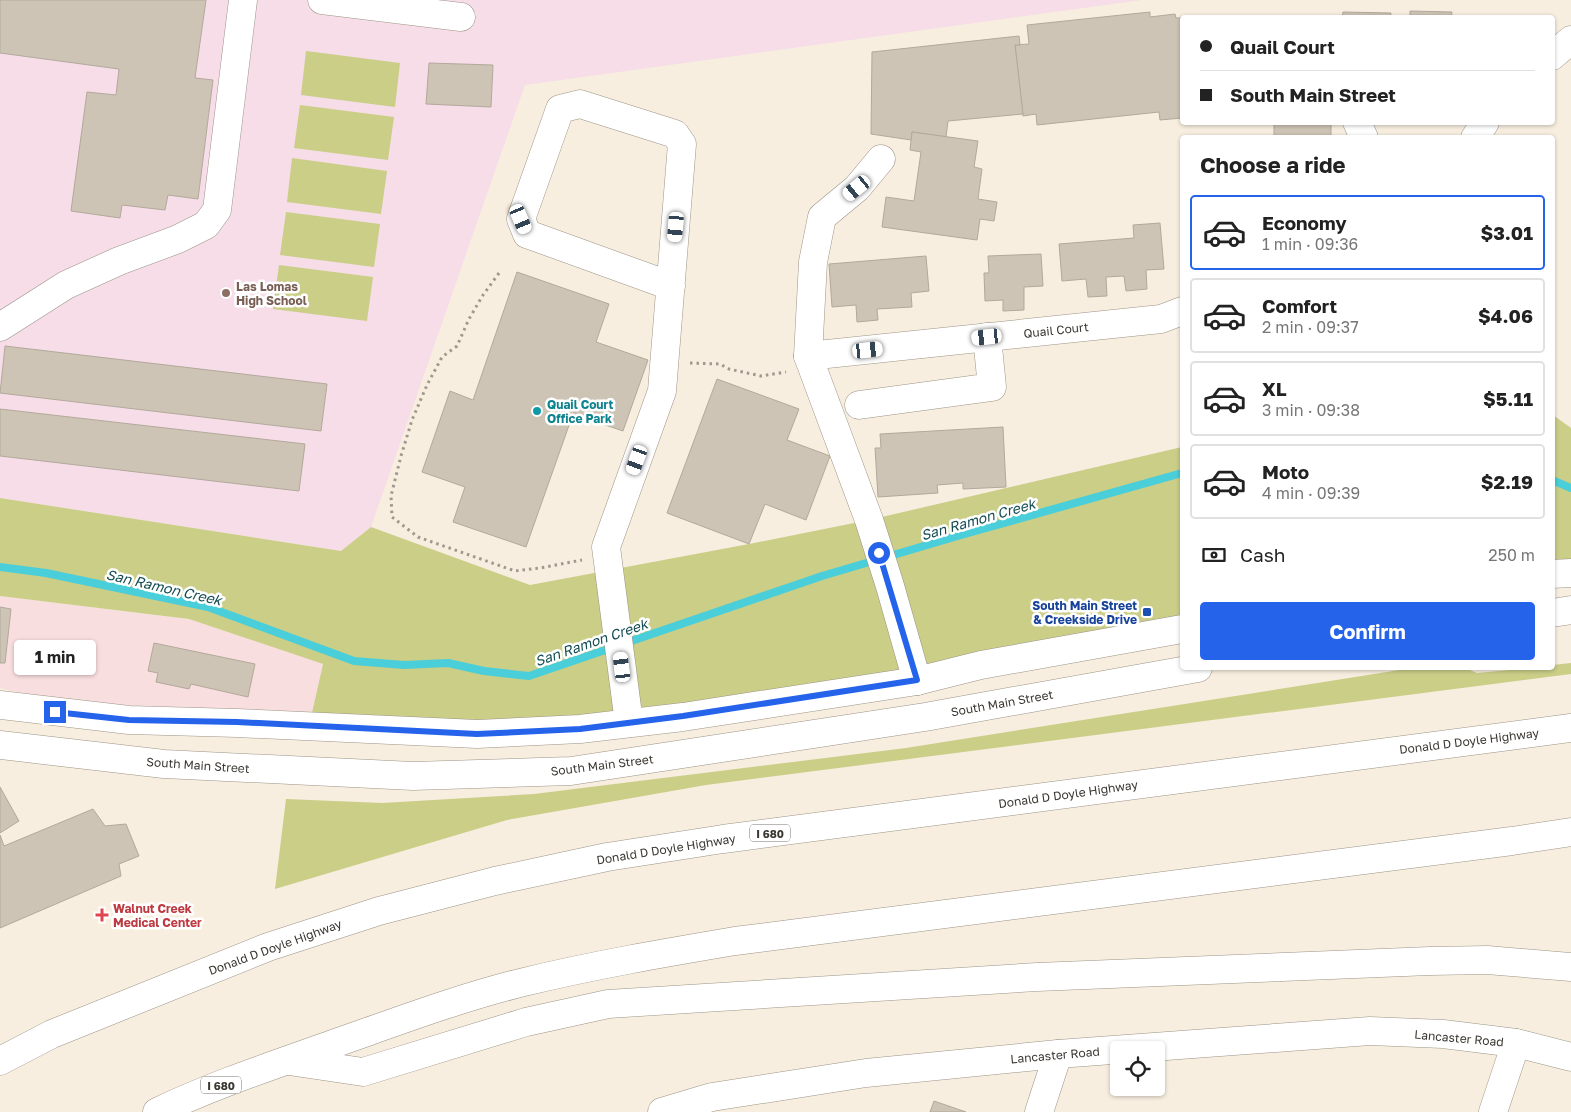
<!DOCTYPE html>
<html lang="en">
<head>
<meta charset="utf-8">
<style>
  :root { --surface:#fff; --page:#f2f2f2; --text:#222; --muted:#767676; --line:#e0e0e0; --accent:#2563eb }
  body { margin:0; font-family:"Golos Text",sans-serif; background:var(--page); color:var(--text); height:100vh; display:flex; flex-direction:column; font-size:19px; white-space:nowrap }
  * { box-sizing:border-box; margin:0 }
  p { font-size:16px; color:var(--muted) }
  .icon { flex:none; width:28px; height:28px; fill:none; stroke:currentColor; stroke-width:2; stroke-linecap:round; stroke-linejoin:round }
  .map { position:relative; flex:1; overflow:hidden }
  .panel { position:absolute; left:1180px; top:135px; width:375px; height:535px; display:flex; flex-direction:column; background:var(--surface); border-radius:5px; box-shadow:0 1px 4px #0004 }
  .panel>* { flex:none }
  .hud { position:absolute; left:1180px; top:15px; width:375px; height:110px; border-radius:5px; box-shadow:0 1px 4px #0004; display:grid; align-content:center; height:110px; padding:0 20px; background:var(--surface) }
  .controls { position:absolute; left:1110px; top:1041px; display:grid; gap:10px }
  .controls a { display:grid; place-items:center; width:55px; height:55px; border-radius:5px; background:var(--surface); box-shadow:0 1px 4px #0004; font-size:25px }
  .end { position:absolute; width:22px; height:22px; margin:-11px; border:6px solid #2563eb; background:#fff; box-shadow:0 0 0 2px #fff }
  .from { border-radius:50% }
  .bubble { position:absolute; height:35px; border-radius:5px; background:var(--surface); box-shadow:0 1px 4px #0004; font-size:16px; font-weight:700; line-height:35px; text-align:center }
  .car { position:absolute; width:15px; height:30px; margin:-15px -8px; border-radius:6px; box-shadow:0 0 4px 1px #0007; background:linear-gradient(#fff 24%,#345 0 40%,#fff 0 76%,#345 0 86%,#fff 0) }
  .hud b { display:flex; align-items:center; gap:18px; height:48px; font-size:19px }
  .hud b+b { border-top:1px solid var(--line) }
  .hud i { width:12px; height:12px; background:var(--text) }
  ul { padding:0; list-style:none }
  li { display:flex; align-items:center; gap:15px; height:75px; margin:0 10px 8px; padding:0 10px; border:2px solid var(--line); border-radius:5px }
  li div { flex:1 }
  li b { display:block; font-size:19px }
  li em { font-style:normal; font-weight:700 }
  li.current { border-color:var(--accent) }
  li>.icon { width:45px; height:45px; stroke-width:1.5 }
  h2 { padding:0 20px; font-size:22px; line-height:60px }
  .pay { display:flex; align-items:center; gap:12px; height:55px; padding:0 20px; font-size:19px }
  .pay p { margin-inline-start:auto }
  .primary-button { display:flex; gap:10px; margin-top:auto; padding:10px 20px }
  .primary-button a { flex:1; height:58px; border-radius:5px; background:var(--accent); color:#fff; font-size:20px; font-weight:700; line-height:58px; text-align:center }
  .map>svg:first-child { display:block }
  .commercial { fill:#f9dedf }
  .education { fill:#f6dde8 }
  .green { fill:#cace87 }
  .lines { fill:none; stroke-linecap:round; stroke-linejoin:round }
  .stream { stroke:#4aced9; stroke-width:8 }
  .building { fill:#cdc4b5; stroke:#b2a99b }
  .minor-casing { stroke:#9d9487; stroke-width:29 }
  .major-casing { stroke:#9d9487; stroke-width:29 }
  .highway-casing { stroke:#9d9487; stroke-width:29 }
  .path { stroke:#9f988e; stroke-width:3; stroke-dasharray:2.5 4; stroke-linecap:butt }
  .minor { stroke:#fff; stroke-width:28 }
  .major { stroke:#fff; stroke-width:28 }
  .highway { stroke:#fff; stroke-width:28 }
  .route { stroke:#2563eb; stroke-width:6 }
  .education-dot { fill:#8d6e63; stroke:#fff; stroke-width:2 }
  .culture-dot { fill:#0f9aa8; stroke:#fff; stroke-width:2 }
  .transit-dot { fill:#1a4fb4; stroke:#fff; stroke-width:2 }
  .health-dot { fill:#e0444e; stroke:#fff; stroke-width:2 }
  .labels { text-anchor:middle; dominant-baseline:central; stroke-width:5; stroke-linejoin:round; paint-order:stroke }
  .shield { fill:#fff; stroke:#75726f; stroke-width:1 }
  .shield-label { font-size:11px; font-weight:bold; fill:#3a3631 }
  .education-label { font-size:12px; font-weight:bold; fill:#785e54; stroke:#fff; text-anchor:start }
  .street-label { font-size:12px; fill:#3a3631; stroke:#fff }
  .culture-label { font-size:12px; font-weight:bold; fill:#0d838f; stroke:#fff; text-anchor:start }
  .transit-label { font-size:12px; font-weight:bold; fill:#164399; stroke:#fff; text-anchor:end }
  .health-label { font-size:12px; font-weight:bold; fill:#be3a42; stroke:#fff; text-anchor:start }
  .water-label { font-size:14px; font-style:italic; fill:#144d52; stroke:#fff }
</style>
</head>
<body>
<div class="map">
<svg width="1571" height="1112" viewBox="0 0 1571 1112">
  <rect width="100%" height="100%" fill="#f7eedf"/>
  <path class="commercial" d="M0,596L189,619L323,664L309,726L129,720L0,688Z"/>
  <path class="education" d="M0,0H1142L525,85L371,527L341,551L0,498Z"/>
  <g class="green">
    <path d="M306,51L400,63L395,107L301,95Z"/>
    <path d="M300,105L394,117L388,160L294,148Z"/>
    <path d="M292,158L387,171L381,214L287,202Z"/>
    <path d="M286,212L380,224L374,267L280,255Z"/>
    <path d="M279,265L373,277L367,321L273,309Z"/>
    <path d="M1553,415L1571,428V573L1553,574Z"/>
    <path d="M1182,447V629L683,717L309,726L323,664L189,619L0,596V498L341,551L371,527L530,585L749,544L869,520Z"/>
    <path d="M1571,663V674L706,785L507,820L275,889L286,799L382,803L534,794L906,748L1412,668H1465L1477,673L1530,668H1552L1553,665Z"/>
  </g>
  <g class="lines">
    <g class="stream">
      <path d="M1552,480L1571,488"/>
      <path d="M0,567L46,573L208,607L354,661L404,665L448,663L484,671L529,676L822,576L961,535L1182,473"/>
    </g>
  </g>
  <g class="building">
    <path d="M0,0H206L195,78L213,80L198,199L168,195L165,210L122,205L120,218L71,211L87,92L116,95L119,69L0,53Z"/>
    <path d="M1410,11L1452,12L1451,18H1410Z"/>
    <path d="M1150,12V17L1175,14L1176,18H1182V118L1160,120L1159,112L1037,125L1036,114L1023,116L1015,45L1029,44L1027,25Z"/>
    <path d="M1343,12L1391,13L1390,18H1342Z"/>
    <path d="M1019,36L1020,45H1015L1023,114L948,121L946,137L912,132L911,140L871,134L872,52Z"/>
    <path d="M429,63L493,65L491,107L426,104Z"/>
    <rect x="1274" y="122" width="57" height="16"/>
    <path d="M912,132L978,141L974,167L982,169L978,199L997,202L994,221L980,219L977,240L882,227L886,197L914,201L921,152L910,150Z"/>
    <path d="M1160,223L1164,269L1146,270L1147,289L1126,291L1124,276L1106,277L1107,296L1088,297L1086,279L1062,281L1059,244L1134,238L1133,225Z"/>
    <path d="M1041,254L1043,286L1024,287V310L1003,311V300L985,301L984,273H989L988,256Z"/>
    <path d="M926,256L929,291L911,293L912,307L877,309L878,320L857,322L856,305L832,307L829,264Z"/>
    <path d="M517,272L609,304L596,342L648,360L623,431L573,414L526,547L453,522L465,487L422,472L450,391L473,400Z"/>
    <path d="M5,346L327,384L321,431L0,393Z"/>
    <path d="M717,379L799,409L787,440L830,456L806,520L765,504L749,544L667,513Z"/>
    <path d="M0,409L305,444L299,491L0,456Z"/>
    <path d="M1003,427L1006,487L963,489V483L937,485L938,493L878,497L875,448H881L880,434Z"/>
    <path d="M0,607L11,609L5,663H0Z"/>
    <path d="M154,643L255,664L248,697L191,684L189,689L156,682L158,673L148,671Z"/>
    <path d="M0,787L19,821L0,833Z"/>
    <path d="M93,809L105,826L126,824L139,856L119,864L121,876L0,928V835L4,846Z"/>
    <path d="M934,1101L966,1112H930Z"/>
  </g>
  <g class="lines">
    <g class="minor-casing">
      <g id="minor">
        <path d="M322,0L461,17"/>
        <path d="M1552,56L1571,40"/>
        <path d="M1357,122L1364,138"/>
        <path d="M1475,138L1485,122"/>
        <path d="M881,159L857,188L822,217L813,262L808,356L1161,319L1182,311"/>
        <path d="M0,327L66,285L119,261L178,239L206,225L217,210L243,0"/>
        <path d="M808,356L869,520L890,586L917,681"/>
        <path d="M859,405L992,387L987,337"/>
        <path d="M629,723L606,547L662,391L682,144L675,134L580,104L560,109L521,219L527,234L671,286"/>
        <path d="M662,1112L712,1097L866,1073L1058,1054L1370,1031L1443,1034L1516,1043L1571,1057"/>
        <path d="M1039,1112L1058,1054"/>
        <path d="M1493,1112L1516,1043"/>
      </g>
    </g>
    <g class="major-casing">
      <g id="major">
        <path d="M1552,574L1571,573"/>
        <path d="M1552,613L1571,610"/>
        <path d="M0,705L129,720L237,723L477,734L580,729L683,717L917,681L981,665L1182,629"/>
        <path d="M0,745L164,764L413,776L571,771L925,717L1198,668"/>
      </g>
    </g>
    <g class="highway-casing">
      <g id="highway">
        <path d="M0,1061L52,1034L268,947L379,911L495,881L607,857L723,839L1571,728"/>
        <path d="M289,1061L363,1072L526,1022L608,1004L1037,977L1430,961L1487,960L1571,967"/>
        <path d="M157,1112C213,1085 274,1065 333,1044C396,1022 459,998 524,982C594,965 664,953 735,941L1512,841L1571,832"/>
      </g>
    </g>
    <g class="path">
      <path d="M499,273L483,295L469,319L457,346L442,357L427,385L412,420L401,456L391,496L392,517L418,537L515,571L540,568L582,560"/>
      <path d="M690,363L720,364L729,369L761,376L786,372"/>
    </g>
    <use href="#minor" class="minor"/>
    <use href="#major" class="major"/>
    <use href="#highway" class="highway"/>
  </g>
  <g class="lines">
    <path class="route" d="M55,712L129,720L237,722L477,734L580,729L683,716L917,680L879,553"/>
  </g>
  <circle class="education-dot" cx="226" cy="293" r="5"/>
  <circle class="culture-dot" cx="537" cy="411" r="5"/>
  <rect class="transit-dot" x="1142" y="607" width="10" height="10" rx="2.5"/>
  <path class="health-dot" d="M99.5 907.5h5v5h5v5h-5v5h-5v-5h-5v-5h5z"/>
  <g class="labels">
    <g class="shield">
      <rect x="750" y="824.5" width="40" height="17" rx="4"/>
      <rect x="201" y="1076.5" width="40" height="17" rx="4"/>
    </g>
    <g class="shield-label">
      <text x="770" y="833">I 680</text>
      <text x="221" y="1085">I 680</text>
    </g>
    <g class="education-label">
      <text x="236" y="286">Las Lomas<tspan x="236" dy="14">High School</tspan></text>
    </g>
    <g class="street-label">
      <text transform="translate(1056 330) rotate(-6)">Quail Court</text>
      <text transform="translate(1002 703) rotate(-10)">South Main Street</text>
      <text transform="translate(1469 741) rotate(-7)">Donald D Doyle Highway</text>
      <text transform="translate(198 765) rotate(4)">South Main Street</text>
      <text transform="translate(602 765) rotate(-7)">South Main Street</text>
      <text transform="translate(1068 794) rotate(-8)">Donald D Doyle Highway</text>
      <text transform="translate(666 849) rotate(-9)">Donald D Doyle Highway</text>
      <text transform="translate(275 947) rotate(-20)">Donald D Doyle Highway</text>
      <text transform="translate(1459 1038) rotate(5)">Lancaster Road</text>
      <text transform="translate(1055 1055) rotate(-5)">Lancaster Road</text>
    </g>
    <g class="culture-label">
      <text x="547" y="404">Quail Court<tspan x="547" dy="14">Office Park</tspan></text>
    </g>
    <g class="transit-label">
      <text x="1137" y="605">South Main Street<tspan x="1137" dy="14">&amp; Creekside Drive</tspan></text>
    </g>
    <g class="health-label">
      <text x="113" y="908">Walnut Creek<tspan x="113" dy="14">Medical Center</tspan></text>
    </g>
    <g class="water-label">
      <text transform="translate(978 519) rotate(-16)">San Ramon Creek</text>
      <text transform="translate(164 587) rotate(13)">San Ramon Creek</text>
      <text transform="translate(591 642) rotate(-19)">San Ramon Creek</text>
    </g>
  </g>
</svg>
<div class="controls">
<a><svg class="icon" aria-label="locate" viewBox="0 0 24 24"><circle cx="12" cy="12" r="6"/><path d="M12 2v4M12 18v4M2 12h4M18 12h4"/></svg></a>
</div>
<i class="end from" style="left:879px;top:553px"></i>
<i class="end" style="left:55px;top:712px"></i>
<div class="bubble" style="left:14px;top:640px;width:82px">1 min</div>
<i class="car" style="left:857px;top:188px;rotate:231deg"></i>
<i class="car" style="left:521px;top:219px;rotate:157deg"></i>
<i class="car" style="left:676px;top:227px;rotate:185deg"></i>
<i class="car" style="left:987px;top:337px;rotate:264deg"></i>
<i class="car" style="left:868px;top:350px;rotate:84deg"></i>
<i class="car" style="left:637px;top:460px;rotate:200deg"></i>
<i class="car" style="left:622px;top:667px;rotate:353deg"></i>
<div class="hud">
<b><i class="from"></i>Quail Court</b>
<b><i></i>South Main Street</b>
</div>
<section class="panel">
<h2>Choose a ride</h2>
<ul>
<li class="current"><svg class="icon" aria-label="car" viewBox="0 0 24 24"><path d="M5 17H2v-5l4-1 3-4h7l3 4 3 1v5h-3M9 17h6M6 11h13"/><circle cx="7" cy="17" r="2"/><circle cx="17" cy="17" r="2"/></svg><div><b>Economy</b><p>1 min · 09:36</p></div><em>$3.01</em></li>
<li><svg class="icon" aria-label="car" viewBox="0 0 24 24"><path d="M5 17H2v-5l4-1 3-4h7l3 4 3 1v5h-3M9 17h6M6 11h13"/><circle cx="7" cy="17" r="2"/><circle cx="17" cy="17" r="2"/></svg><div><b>Comfort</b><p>2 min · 09:37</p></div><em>$4.06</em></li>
<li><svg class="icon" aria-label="car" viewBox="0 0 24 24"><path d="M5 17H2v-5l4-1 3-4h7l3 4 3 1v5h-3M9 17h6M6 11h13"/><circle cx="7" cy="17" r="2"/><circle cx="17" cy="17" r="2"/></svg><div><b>XL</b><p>3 min · 09:38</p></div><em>$5.11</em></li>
<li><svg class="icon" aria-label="car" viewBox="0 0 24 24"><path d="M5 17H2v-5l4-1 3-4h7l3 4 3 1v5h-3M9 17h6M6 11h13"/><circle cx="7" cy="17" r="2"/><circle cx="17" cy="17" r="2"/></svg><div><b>Moto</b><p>4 min · 09:39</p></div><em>$2.19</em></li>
</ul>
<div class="pay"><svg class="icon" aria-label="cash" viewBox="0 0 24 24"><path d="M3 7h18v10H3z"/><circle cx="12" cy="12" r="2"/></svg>Cash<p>250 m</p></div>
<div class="primary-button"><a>Confirm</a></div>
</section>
</div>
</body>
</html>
